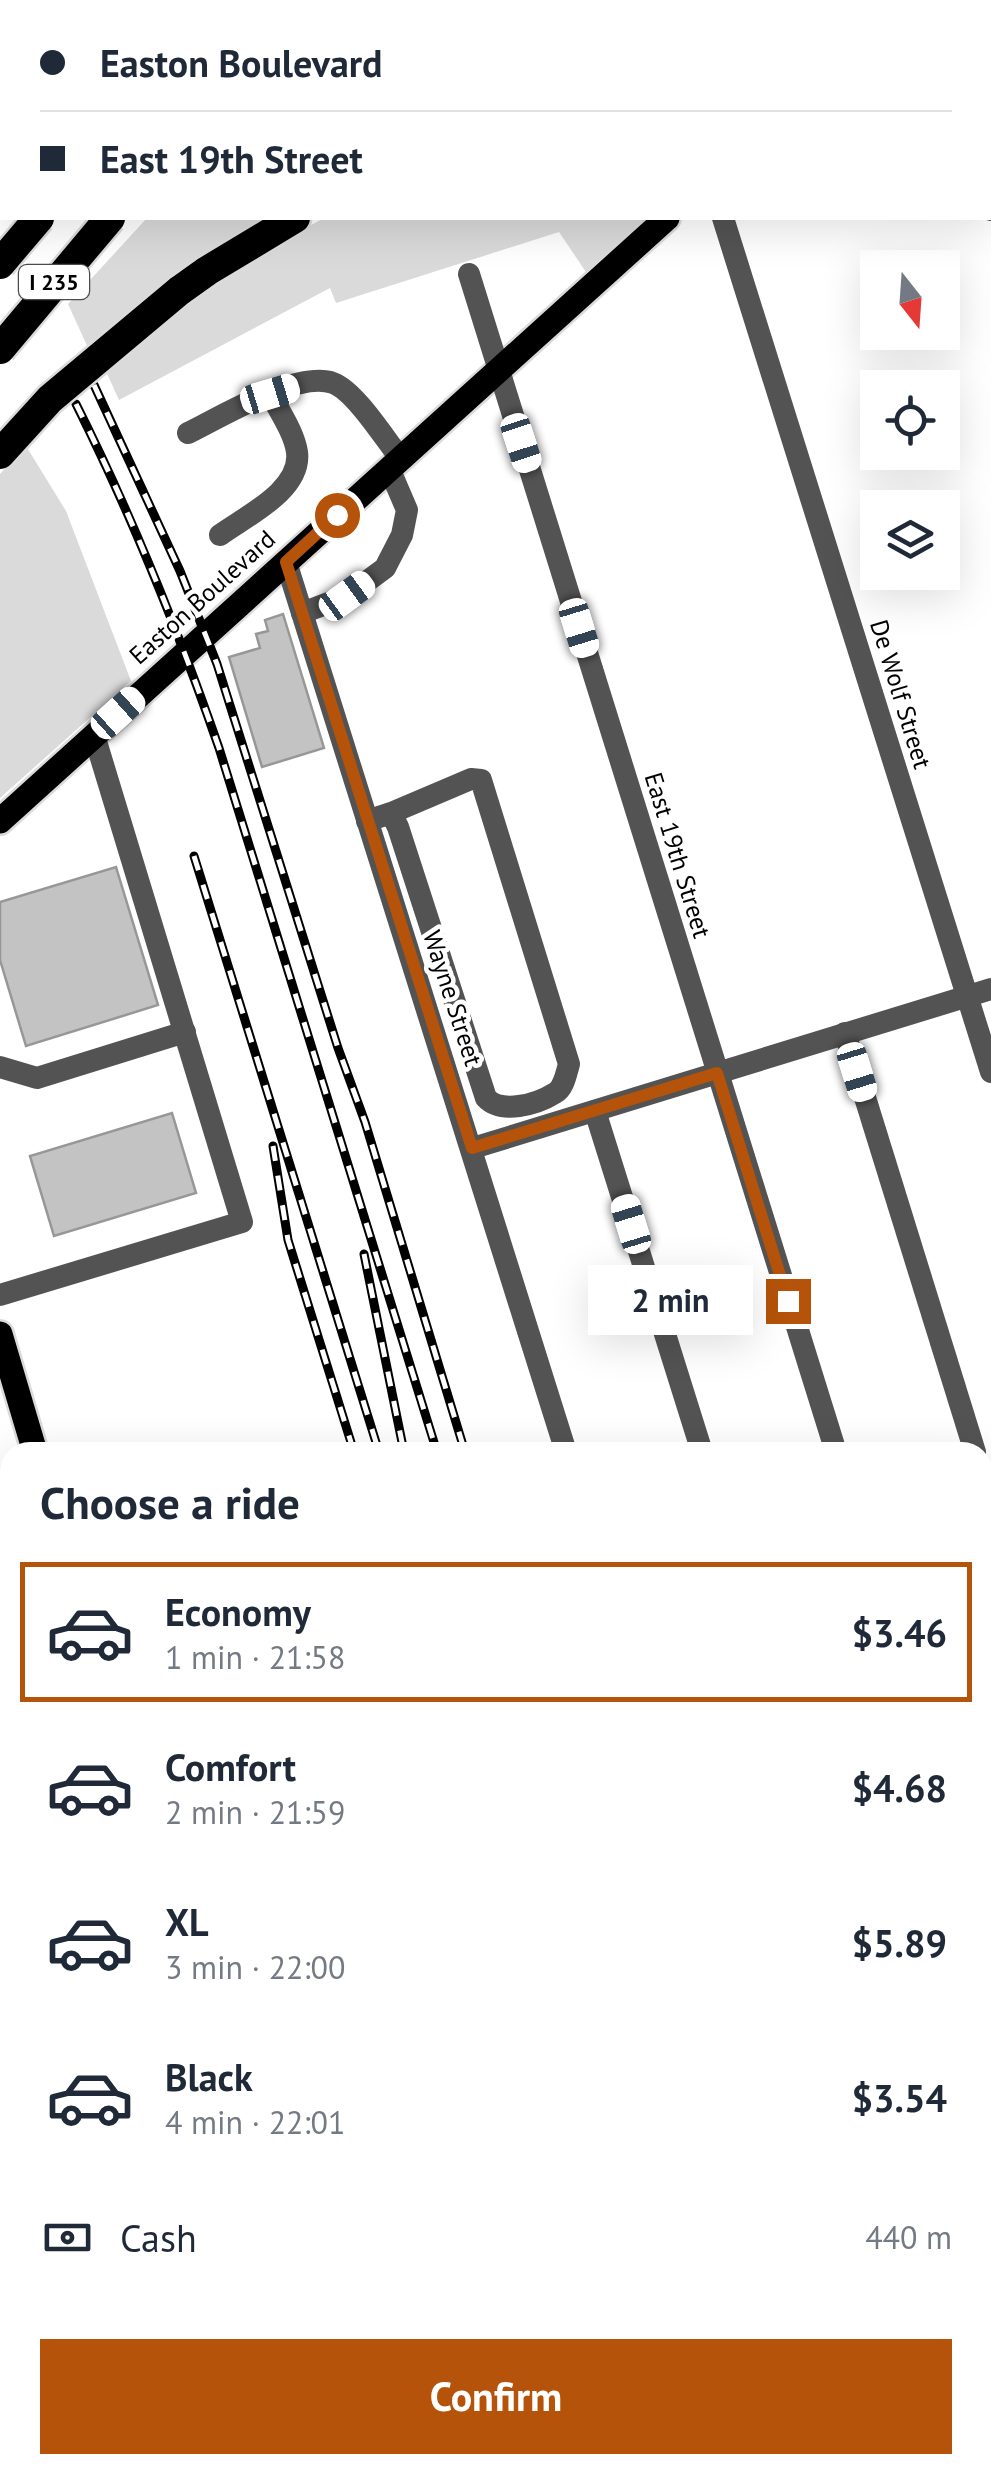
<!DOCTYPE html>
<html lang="en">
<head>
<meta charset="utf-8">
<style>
  :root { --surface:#fff; --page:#f2f2f3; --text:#1f2937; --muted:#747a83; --line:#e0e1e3; --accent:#b45309 }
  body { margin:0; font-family:"PT Sans",sans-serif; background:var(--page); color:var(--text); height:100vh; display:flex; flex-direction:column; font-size:38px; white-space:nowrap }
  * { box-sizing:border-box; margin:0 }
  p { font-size:32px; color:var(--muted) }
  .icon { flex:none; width:55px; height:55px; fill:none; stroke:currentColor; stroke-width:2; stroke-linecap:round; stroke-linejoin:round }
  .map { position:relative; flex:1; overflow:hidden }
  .sheet { position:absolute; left:0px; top:1442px; width:992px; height:1032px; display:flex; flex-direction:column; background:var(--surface); border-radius:30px 30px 0 0; box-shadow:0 10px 40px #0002 }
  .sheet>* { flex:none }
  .top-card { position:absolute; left:0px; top:0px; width:992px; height:220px; box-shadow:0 10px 40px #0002; display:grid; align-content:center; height:220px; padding:0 40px; background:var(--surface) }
  .needle { width:65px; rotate:163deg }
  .fabs { position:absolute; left:860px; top:250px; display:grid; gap:20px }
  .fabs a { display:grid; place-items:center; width:100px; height:100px; border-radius:0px; background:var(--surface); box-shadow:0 10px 40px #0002; font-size:50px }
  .end { position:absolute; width:45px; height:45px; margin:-22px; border:12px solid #b45309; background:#fff; box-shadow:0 0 0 5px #fff }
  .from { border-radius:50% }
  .bubble { position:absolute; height:70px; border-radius:0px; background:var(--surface); box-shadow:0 10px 40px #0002; font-size:32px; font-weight:700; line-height:70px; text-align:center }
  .car { position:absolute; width:30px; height:60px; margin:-30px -15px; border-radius:12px; box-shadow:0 0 8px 2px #0007; background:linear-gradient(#fff 24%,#345 0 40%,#fff 0 76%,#345 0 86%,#fff 0) }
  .top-card b { display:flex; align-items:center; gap:35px; height:95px; font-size:38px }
  .top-card b+b { border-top:2px solid var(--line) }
  .top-card i { width:25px; height:25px; background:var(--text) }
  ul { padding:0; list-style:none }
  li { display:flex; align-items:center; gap:30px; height:140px; margin:0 20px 15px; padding:0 20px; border:5px solid transparent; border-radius:0px }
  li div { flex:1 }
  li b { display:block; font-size:38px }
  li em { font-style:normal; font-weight:700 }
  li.current { border-color:var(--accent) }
  li>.icon { width:90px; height:90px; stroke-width:1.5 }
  h2 { padding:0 40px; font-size:45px; line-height:120px }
  .pay { display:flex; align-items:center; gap:25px; height:110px; padding:0 40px; font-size:38px }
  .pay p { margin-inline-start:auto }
  .primary-button { display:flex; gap:20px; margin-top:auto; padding:20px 40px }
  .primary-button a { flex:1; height:115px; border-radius:0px; background:var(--accent); color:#fff; font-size:40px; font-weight:700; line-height:115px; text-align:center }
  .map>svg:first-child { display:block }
  .green { fill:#dadada }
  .water { fill:#a1a1a1 }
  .building { fill:#c3c3c3; stroke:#979797; stroke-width:2.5 }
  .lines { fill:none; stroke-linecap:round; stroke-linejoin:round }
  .major-casing { stroke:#dbdbdb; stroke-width:30 }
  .highway-casing { stroke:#dbdbdb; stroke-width:35 }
  .minor { stroke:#535353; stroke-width:22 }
  .major { stroke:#000; stroke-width:25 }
  .highway { stroke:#000; stroke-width:30 }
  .rail-casing { stroke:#000; stroke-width:9 }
  .rail { stroke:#fff; stroke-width:5; stroke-dasharray:15; stroke-linecap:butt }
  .highway-bridge-casing { stroke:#dbdbdb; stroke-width:35; stroke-linecap:butt }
  .highway-bridge { stroke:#000; stroke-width:30 }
  .route { stroke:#b45309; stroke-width:12 }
  .labels { text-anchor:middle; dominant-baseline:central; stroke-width:9; stroke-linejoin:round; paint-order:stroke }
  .shield { fill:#fff; stroke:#4c4c4c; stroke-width:2.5 }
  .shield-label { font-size:22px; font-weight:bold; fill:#000 }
  .street-label { font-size:25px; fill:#000; stroke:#fff }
</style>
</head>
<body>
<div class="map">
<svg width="991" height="2473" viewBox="0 0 991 2473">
  <rect width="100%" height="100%" fill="#fff"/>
  <g class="green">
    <path d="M0,0H189L2,2V177Z"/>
    <path d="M351,0H698L348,2Z"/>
    <path d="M147,218H275L89,350L68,304Z"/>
    <path d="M324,218H647L586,272L559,232L336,303L330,288L119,400L104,367C174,310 244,260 324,218Z"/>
    <path d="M26,446L66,511L131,681L0,798V474Z"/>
    <path d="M991,1890V2447L982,2415V1893Z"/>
  </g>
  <path class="water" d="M991,1967V2160L983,2162L982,1970Z"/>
  <g class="building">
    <path d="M283,614L324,748L262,767L229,657L260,648L256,634L268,631L265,620Z"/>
    <path d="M116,867L158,1005L26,1046L0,960V902Z"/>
    <path d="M172,1113L196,1193L54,1236L30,1156Z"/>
  </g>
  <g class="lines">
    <g class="major-casing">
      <g id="major">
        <path d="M904,2L906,0"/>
        <path d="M0,821L667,218"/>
        <path d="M0,1334L35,1452"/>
        <path d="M354,2465L356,2473"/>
      </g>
    </g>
    <g class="highway-casing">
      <g id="highway">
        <path d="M233,2L236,0"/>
        <path d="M306,2L309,0"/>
        <path d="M714,2L718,0"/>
        <path d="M179,291L207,271L295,218"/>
      </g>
    </g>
    <g class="minor">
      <path d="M926,0L927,2"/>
      <path d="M990,207L991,210"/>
      <path d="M723,218L991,1072"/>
      <path d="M469,274L836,1452"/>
      <path d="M188,433C221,417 298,370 333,383C355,391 385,439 400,458"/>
      <path d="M220,535C246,516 302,490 297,452C294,432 279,411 270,393"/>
      <path d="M286,562L566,1452"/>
      <path d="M302,613L347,596L385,568L402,535L407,510L389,468"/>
      <path d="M367,821L391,813L398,827L486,1098C501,1114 536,1105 555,1093C564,1088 566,1074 569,1064L481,780L471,779L391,813"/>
      <path d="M845,1033L975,1452"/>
      <path d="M0,1067L37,1078L185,1032"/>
      <path d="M595,1111L702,1452"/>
      <path d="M473,1148L991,989"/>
      <path d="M0,1295L242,1222L94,735"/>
      <path d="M982,1478L991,1505"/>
      <path d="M982,1866L991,1863"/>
      <path d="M0,2073L10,2069"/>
      <path d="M0,2226L10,2258"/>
      <path d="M74,2465L77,2473"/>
      <path d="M975,2465L977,2473"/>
    </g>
    <use href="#major" class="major"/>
    <use href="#highway" class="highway"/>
    <g class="rail-casing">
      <g id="rail">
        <path d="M94,385L180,571L217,664L338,1048L365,1122L465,1452"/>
        <path d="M76,404C132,516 178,630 219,748L437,1452"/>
        <path d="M194,856L379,1452"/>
        <path d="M273,1146L288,1240L354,1452"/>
        <path d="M364,1254L404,1452"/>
        <path d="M693,2465L695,2473"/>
        <path d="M709,2465L711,2473"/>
        <path d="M751,2465L754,2473"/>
        <path d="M777,2465L779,2473"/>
      </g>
    </g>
    <use href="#rail" class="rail"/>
    <g class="highway-bridge-casing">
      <g id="highway-bridge">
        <path d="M0,264L39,218"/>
        <path d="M0,349L110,218"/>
        <path d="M0,454L50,399L179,291"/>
      </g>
    </g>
    <use href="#highway-bridge" class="highway-bridge"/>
  </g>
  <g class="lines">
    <path class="route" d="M337,515L286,562L472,1148L717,1073L788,1301"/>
  </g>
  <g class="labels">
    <rect class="shield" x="19" y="265" width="70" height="34" rx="8"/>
    <g class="shield-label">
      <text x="54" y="282">I 235</text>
    </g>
    <g class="street-label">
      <text transform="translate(202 597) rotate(-42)">Easton Boulevard</text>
      <text transform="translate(901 694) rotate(73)">De Wolf Street</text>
      <text transform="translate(678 855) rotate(73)">East 19th Street</text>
      <text transform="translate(453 998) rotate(72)">Wayne Street</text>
    </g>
  </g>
</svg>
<div class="fabs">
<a><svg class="needle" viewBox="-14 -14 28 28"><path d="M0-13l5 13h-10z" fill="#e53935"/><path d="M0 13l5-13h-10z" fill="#747a83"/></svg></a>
<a><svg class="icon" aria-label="locate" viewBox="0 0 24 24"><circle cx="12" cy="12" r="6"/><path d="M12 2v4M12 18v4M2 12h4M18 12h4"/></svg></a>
<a><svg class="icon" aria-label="layers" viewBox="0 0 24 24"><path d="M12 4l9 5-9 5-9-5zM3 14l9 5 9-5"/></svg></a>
</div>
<i class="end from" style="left:337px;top:515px"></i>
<i class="end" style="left:788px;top:1301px"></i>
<div class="bubble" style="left:588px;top:1265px;width:165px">2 min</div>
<i class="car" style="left:270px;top:394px;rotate:73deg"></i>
<i class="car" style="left:521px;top:443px;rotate:162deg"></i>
<i class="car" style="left:347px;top:596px;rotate:54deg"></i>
<i class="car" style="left:579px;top:628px;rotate:163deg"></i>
<i class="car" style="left:118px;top:713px;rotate:48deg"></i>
<i class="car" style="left:857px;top:1072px;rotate:163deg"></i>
<i class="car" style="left:631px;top:1224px;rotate:343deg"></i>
<div class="top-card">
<b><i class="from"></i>Easton Boulevard</b>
<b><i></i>East 19th Street</b>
</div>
<section class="sheet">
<h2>Choose a ride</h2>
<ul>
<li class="current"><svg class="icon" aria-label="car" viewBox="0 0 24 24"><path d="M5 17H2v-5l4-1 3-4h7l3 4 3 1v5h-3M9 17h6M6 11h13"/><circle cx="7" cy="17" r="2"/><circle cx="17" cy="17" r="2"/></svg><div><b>Economy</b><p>1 min · 21:58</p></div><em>$3.46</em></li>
<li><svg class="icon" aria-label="car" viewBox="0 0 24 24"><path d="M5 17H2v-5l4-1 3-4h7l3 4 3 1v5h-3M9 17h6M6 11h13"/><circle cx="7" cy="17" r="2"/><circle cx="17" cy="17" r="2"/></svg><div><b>Comfort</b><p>2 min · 21:59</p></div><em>$4.68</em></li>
<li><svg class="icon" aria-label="car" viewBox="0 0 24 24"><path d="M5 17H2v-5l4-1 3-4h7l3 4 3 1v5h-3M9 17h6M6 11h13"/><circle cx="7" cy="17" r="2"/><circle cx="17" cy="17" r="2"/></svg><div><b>XL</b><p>3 min · 22:00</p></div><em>$5.89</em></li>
<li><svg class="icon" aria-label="car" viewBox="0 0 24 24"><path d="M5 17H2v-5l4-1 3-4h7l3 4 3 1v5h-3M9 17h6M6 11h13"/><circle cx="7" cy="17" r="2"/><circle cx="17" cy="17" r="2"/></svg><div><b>Black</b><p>4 min · 22:01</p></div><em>$3.54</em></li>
</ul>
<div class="pay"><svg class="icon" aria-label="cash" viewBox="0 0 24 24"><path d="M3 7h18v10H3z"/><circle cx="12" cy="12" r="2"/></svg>Cash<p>440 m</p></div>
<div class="primary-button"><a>Confirm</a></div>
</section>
</div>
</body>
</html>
